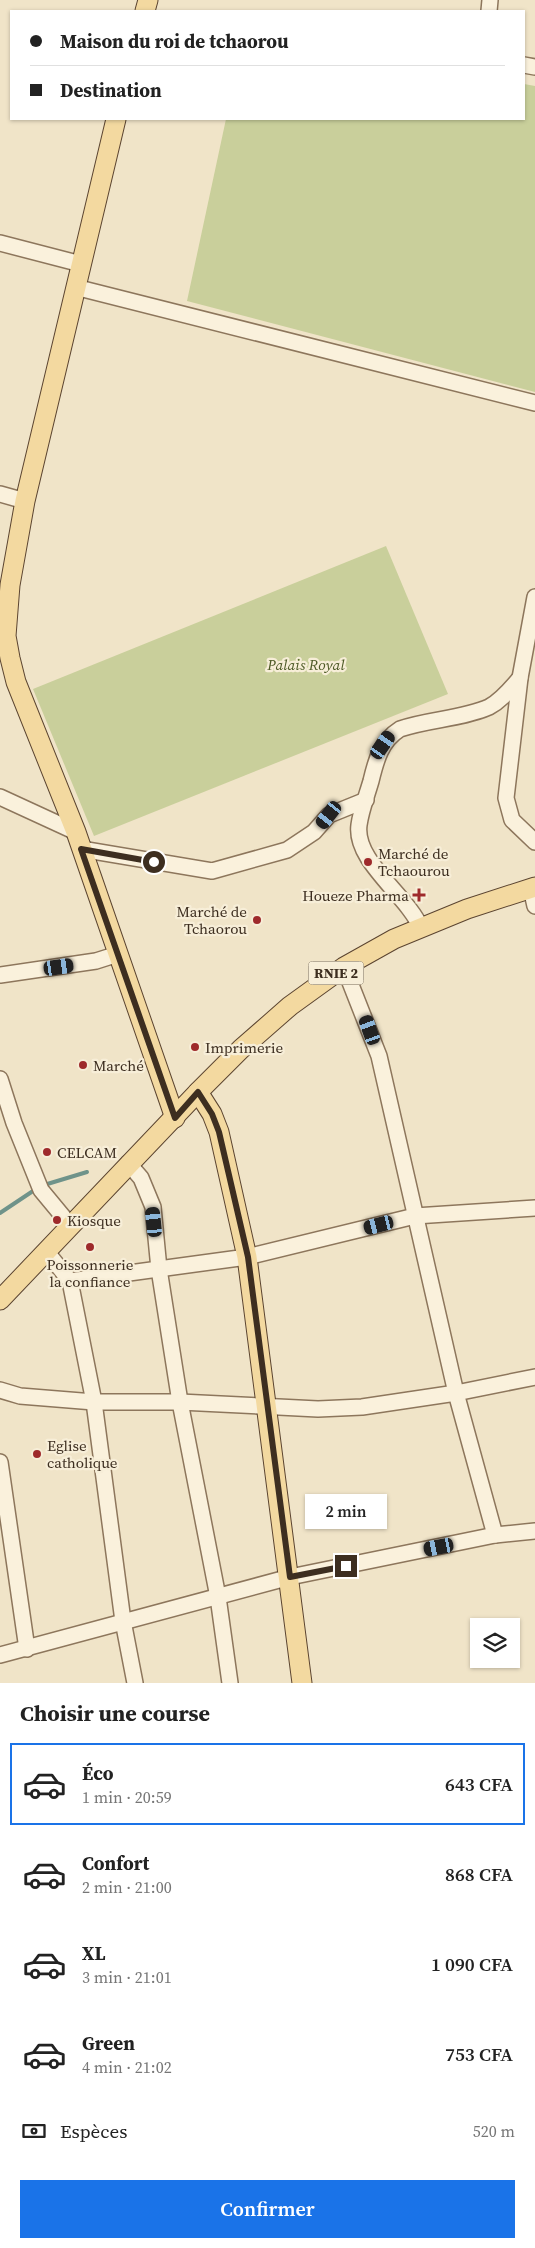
<!DOCTYPE html>
<html lang="fr">
<head>
<meta charset="utf-8">
<style>
  :root { --surface:#fff; --page:#f6f6f6; --text:#222; --muted:#767676; --line:#e0e0e0; --accent:#1a73e8 }
  body { margin:0; font-family:"Source Serif 4",serif; background:var(--page); color:var(--text); height:100vh; display:flex; flex-direction:column; font-size:19px; white-space:nowrap }
  * { box-sizing:border-box; margin:0 }
  p { font-size:16px; color:var(--muted) }
  .icon { flex:none; width:28px; height:28px; fill:none; stroke:currentColor; stroke-width:2; stroke-linecap:round; stroke-linejoin:round }
  .map { position:relative; height:1683px; overflow:hidden }
  .panel { display:flex; flex-direction:column; background:var(--surface); flex:1 }
  .panel>* { flex:none }
  .top-card { position:absolute; left:10px; top:10px; width:515px; height:110px; border-radius:0px; box-shadow:0 1px 4px #0004; display:grid; align-content:center; height:110px; padding:0 20px; background:var(--surface) }
  .tools { position:absolute; left:470px; top:1618px; display:grid; gap:10px }
  .tools a { display:grid; place-items:center; width:50px; height:50px; border-radius:0px; background:var(--surface); box-shadow:0 1px 4px #0004; font-size:25px }
  .end { position:absolute; width:22px; height:22px; margin:-11px; border:6px solid #3d2e20; background:#fff; box-shadow:0 0 0 2px #fff }
  .from { border-radius:50% }
  .bubble { position:absolute; height:35px; border-radius:0px; background:var(--surface); box-shadow:0 1px 4px #0004; font-size:16px; font-weight:600; line-height:35px; text-align:center }
  .car { position:absolute; width:15px; height:30px; margin:-15px -8px; border-radius:6px; box-shadow:0 0 4px 1px #0007; background:linear-gradient(#222 24%,#8ab4d8 0 40%,#222 0 76%,#8ab4d8 0 86%,#222 0) }
  .top-card b { display:flex; align-items:center; gap:18px; height:48px; font-size:19px }
  .top-card b+b { border-top:1px solid var(--line) }
  .top-card i { width:12px; height:12px; background:var(--text) }
  ul { padding:0; list-style:none }
  li { display:flex; align-items:center; gap:15px; height:82px; margin:0 10px 8px; padding:0 10px; border:2px solid transparent; border-radius:0px }
  li div { flex:1 }
  li b { display:block; font-size:19px }
  li em { font-style:normal; font-weight:600 }
  li.selected { border-color:var(--accent) }
  li>.icon { width:45px; height:45px; stroke-width:1.5 }
  h2 { padding:0 20px; font-size:22px; line-height:60px }
  .pay { display:flex; align-items:center; gap:12px; height:55px; padding:0 20px; font-size:19px }
  .pay p { margin-inline-start:auto }
  .cta { display:flex; gap:10px; margin-top:auto; padding:10px 20px }
  .cta a { flex:1; height:58px; border-radius:0px; background:var(--accent); color:#fff; font-size:20px; font-weight:600; line-height:58px; text-align:center }
  .map>svg:first-child { display:block }
  .green { fill:#c9cf9b }
  .lines { fill:none; stroke-linecap:round; stroke-linejoin:round }
  .stream { stroke:#6f938a; stroke-width:4 }
  .minor-casing { stroke:#8d765c; stroke-width:18 }
  .major-casing { stroke:#5b4430; stroke-width:21 }
  .minor { stroke:#faf1dc; stroke-width:15 }
  .major { stroke:#f3d9a0; stroke-width:19 }
  .route { stroke:#3d2e20; stroke-width:6 }
  .poi-dot { fill:#9e2a2b; stroke:#f7eed8; stroke-width:2 }
  .labels { text-anchor:middle; dominant-baseline:central; stroke-width:4.5; stroke-linejoin:round; paint-order:stroke }
  .shield { fill:#f7eed8; stroke:#756857; stroke-width:1 }
  .shield-label { font-size:14px; font-weight:bold; fill:#3d2e20 }
  .park-label { font-size:15px; font-style:italic; fill:#4d5a26; stroke:#f7eed8 }
  .poi-label { font-size:15px; fill:#3d2e20; stroke:#f7eed8; text-anchor:start }
</style>
</head>
<body>
<div class="map">
<svg width="535" height="1683" viewBox="0 0 535 1683">
  <rect width="100%" height="100%" fill="#f0e4c8"/>
  <g class="green">
    <path d="M524,84L535,86V392L187,301L226,119H524Z"/>
    <path d="M386,546L448,694L94,836L33,689Z"/>
  </g>
  <g class="lines">
    <g class="stream">
      <path d="M44,1185L87,1172"/>
      <path d="M0,1213L36,1189"/>
    </g>
    <g class="minor-casing">
      <g id="minor">
        <path d="M489,11L490,0"/>
        <path d="M524,65L535,67"/>
        <path d="M0,243L81,264"/>
        <path d="M75,287L535,403"/>
        <path d="M0,494L25,501"/>
        <path d="M535,597L520,678L506,798L512,820L535,842"/>
        <path d="M0,797L76,832"/>
        <path d="M81,849L212,871L287,850L314,832L329,815L366,800"/>
        <path d="M531,888L535,906"/>
        <path d="M421,928C407,895 354,861 359,825C361,810 367,795 371,781C376,760 381,741 400,729C429,719 462,719 489,707C502,700 511,688 520,678"/>
        <path d="M344,967L379,1056L456,1393L495,1535"/>
        <path d="M0,975L96,961L118,954"/>
        <path d="M0,1079L14,1123L41,1190L70,1225"/>
        <path d="M128,1163L141,1178L153,1207L159,1269L180,1402L218,1597L230,1683"/>
        <path d="M46,1251L70,1281L247,1257L415,1216L535,1208"/>
        <path d="M70,1281L94,1402L123,1621L135,1683"/>
        <path d="M0,1390L20,1396L94,1402H180L318,1409L362,1407L456,1393L535,1377"/>
        <path d="M0,1462L27,1649"/>
        <path d="M0,1655L290,1577L495,1535L535,1531"/>
      </g>
    </g>
    <g class="major-casing">
      <g id="major">
        <path d="M145,11L148,0"/>
        <path d="M116,119L25,501L10,585L6,636L10,658L16,682L76,832L175,1118"/>
        <path d="M198,1092L212,1114L219,1132L247,1257L302,1683"/>
        <path d="M0,1300L198,1092L241,1049L290,1006L344,967L394,939L467,909L535,887"/>
      </g>
    </g>
    <use href="#minor" class="minor"/>
    <use href="#major" class="major"/>
  </g>
  <g class="lines">
    <path class="route" d="M154,862L81,849L175,1118L198,1092L212,1114L219,1132L248,1257L290,1577L346,1566"/>
  </g>
  <g class="poi-dot">
    <circle cx="368" cy="862" r="5"/>
    <path d="M416.5 887.5h5v5h5v5h-5v5h-5v-5h-5v-5h5z"/>
    <circle cx="257" cy="920" r="5"/>
    <circle cx="195" cy="1047" r="5"/>
    <circle cx="83" cy="1065" r="5"/>
    <circle cx="47" cy="1152" r="5"/>
    <circle cx="57" cy="1220" r="5"/>
    <circle cx="90" cy="1247" r="5"/>
    <circle cx="37" cy="1454" r="5"/>
  </g>
  <g class="labels">
    <rect class="shield" x="308.5" y="961.5" width="55" height="23" rx="4"/>
    <g class="shield-label">
      <text x="336" y="973">RNIE 2</text>
    </g>
    <g class="park-label">
      <text x="306" y="664">Palais Royal</text>
    </g>
    <g class="poi-label">
      <text x="378" y="853">Marché de<tspan x="378" dy="17">Tchaourou</tspan></text>
      <text x="409" y="895" text-anchor="end">Houeze Pharma</text>
      <text x="247" y="911" text-anchor="end">Marché de<tspan x="247" dy="17">Tchaorou</tspan></text>
      <text x="205" y="1047">Imprimerie</text>
      <text x="93" y="1065">Marché</text>
      <text x="57" y="1152">CELCAM</text>
      <text x="67" y="1220">Kiosque</text>
      <text x="90" y="1264" text-anchor="middle">Poissonnerie<tspan x="90" dy="17">la confiance</tspan></text>
      <text x="47" y="1445">Eglise<tspan x="47" dy="17">catholique</tspan></text>
    </g>
  </g>
</svg>
<div class="tools">
<a><svg class="icon" aria-label="layers" viewBox="0 0 24 24"><path d="M12 4l9 5-9 5-9-5zM3 14l9 5 9-5"/></svg></a>
</div>
<i class="end from" style="left:154px;top:862px"></i>
<i class="end" style="left:346px;top:1566px"></i>
<div class="bubble" style="left:305px;top:1494px;width:82px">2 min</div>
<i class="car" style="left:383px;top:745px;rotate:35deg"></i>
<i class="car" style="left:329px;top:815px;rotate:218deg"></i>
<i class="car" style="left:59px;top:967px;rotate:82deg"></i>
<i class="car" style="left:370px;top:1030px;rotate:340deg"></i>
<i class="car" style="left:154px;top:1222px;rotate:354deg"></i>
<i class="car" style="left:379px;top:1225px;rotate:256deg"></i>
<i class="car" style="left:439px;top:1547px;rotate:259deg"></i>
<div class="top-card">
<b><i class="from"></i>Maison du roi de tchaorou</b>
<b><i></i>Destination</b>
</div>
</div>
<section class="panel">
<h2>Choisir une course</h2>
<ul>
<li class="selected"><svg class="icon" aria-label="car" viewBox="0 0 24 24"><path d="M5 17H2v-5l4-1 3-4h7l3 4 3 1v5h-3M9 17h6M6 11h13"/><circle cx="7" cy="17" r="2"/><circle cx="17" cy="17" r="2"/></svg><div><b>Éco</b><p>1 min · 20:59</p></div><em>643 CFA</em></li>
<li><svg class="icon" aria-label="car" viewBox="0 0 24 24"><path d="M5 17H2v-5l4-1 3-4h7l3 4 3 1v5h-3M9 17h6M6 11h13"/><circle cx="7" cy="17" r="2"/><circle cx="17" cy="17" r="2"/></svg><div><b>Confort</b><p>2 min · 21:00</p></div><em>868 CFA</em></li>
<li><svg class="icon" aria-label="car" viewBox="0 0 24 24"><path d="M5 17H2v-5l4-1 3-4h7l3 4 3 1v5h-3M9 17h6M6 11h13"/><circle cx="7" cy="17" r="2"/><circle cx="17" cy="17" r="2"/></svg><div><b>XL</b><p>3 min · 21:01</p></div><em>1 090 CFA</em></li>
<li><svg class="icon" aria-label="car" viewBox="0 0 24 24"><path d="M5 17H2v-5l4-1 3-4h7l3 4 3 1v5h-3M9 17h6M6 11h13"/><circle cx="7" cy="17" r="2"/><circle cx="17" cy="17" r="2"/></svg><div><b>Green</b><p>4 min · 21:02</p></div><em>753 CFA</em></li>
</ul>
<div class="pay"><svg class="icon" aria-label="cash" viewBox="0 0 24 24"><path d="M3 7h18v10H3z"/><circle cx="12" cy="12" r="2"/></svg>Espèces<p>520 m</p></div>
<div class="cta"><a>Confirmer</a></div>
</section>
</body>
</html>
